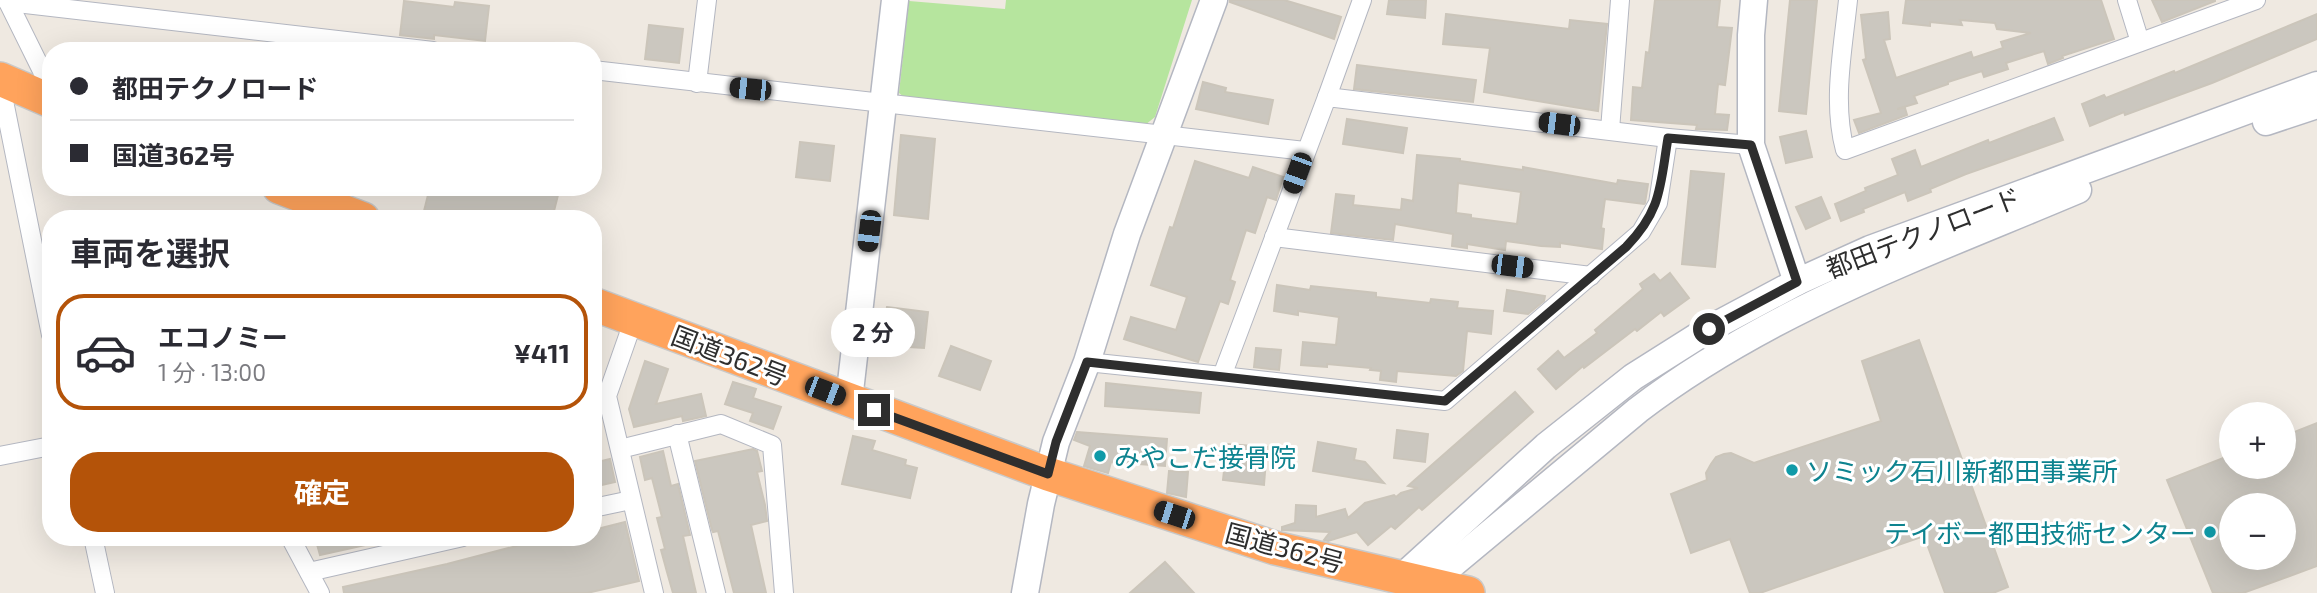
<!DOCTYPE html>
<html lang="ja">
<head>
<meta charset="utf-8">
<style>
  :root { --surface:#fff; --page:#f2f2f3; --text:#2b2b33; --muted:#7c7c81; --line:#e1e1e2; --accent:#b45309 }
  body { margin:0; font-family:"Exo 2","Noto Sans JP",sans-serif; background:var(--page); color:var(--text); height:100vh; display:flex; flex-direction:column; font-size:26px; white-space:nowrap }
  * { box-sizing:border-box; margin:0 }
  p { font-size:23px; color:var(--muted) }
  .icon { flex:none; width:38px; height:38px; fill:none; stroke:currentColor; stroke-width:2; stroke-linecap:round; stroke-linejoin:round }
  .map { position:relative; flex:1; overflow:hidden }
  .drawer { position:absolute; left:42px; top:210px; width:560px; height:336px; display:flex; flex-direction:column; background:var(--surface); border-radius:28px; box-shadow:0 7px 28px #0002 }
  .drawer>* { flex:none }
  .guide { position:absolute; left:42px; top:42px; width:560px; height:154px; border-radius:28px; box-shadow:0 7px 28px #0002; display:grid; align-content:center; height:154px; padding:0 28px; background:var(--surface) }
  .fabs { position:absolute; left:2219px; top:402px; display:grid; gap:14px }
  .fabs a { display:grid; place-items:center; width:77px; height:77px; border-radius:50%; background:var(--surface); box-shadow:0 7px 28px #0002; font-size:35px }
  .end { position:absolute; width:32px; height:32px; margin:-16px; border:9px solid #2e2e2e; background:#fff; box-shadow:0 0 0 4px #fff }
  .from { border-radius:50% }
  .bubble { position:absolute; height:49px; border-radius:24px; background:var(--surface); box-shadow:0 7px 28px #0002; font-size:23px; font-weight:700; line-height:49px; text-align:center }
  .car { position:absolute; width:21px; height:42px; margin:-21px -10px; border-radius:9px; box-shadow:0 0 5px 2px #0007; background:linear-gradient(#222 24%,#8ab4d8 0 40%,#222 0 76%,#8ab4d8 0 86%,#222 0) }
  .guide b { display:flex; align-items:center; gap:24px; height:66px; font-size:26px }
  .guide b+b { border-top:2px solid var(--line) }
  .guide i { width:18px; height:18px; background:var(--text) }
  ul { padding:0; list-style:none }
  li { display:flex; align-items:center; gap:21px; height:116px; margin:0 14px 10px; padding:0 14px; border:4px solid var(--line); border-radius:28px }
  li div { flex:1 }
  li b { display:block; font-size:26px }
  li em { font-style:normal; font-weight:700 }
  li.on { border-color:var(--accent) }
  li>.icon { width:63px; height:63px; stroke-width:1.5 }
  h2 { padding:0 28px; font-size:32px; line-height:84px }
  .button { display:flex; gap:14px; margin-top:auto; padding:14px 28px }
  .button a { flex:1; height:80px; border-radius:28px; background:var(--accent); color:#fff; font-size:28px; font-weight:700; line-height:80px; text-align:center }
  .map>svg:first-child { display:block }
  .green { fill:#b6e59e }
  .building { fill:#cbc7bf; stroke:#cbc5ba; stroke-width:2; fill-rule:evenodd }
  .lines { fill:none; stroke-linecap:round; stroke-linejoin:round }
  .street-casing { stroke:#b4b7c1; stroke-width:20 }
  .secondary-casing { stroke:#b4b7c1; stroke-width:29 }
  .highway-casing { stroke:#c9c9c9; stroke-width:36 }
  .street { stroke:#fff; stroke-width:18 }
  .secondary { stroke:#fff; stroke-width:26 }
  .highway { stroke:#ffa35c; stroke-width:33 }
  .route { stroke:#2e2e2e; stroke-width:9 }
  .culture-dot { fill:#0f9aa8; stroke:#fff; stroke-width:2.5 }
  .labels { text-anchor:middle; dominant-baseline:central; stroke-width:6; stroke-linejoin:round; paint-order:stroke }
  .street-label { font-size:26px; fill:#2e2e2e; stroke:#fff }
  .culture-label { font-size:26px; fill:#0d838f; stroke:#fff; text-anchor:start }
</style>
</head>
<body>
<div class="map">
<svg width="2317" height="593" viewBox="0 0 2317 593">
  <rect width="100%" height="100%" fill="#efe9e1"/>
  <path class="green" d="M1006,0H1192L1155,117L1145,125L904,97L899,93L909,1L1005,9Z"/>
  <g class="building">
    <path d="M1230,0H1284L1341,17L1334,39L1230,2Z"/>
    <path d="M1389,0H1426L1425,18L1387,14Z"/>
    <path d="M1655,0H1720L1717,27L1732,28L1725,85L1718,84L1715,114L1729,115L1727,130L1696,129L1697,125L1631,120L1633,87L1642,88L1646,52L1649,53Z"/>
    <path d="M1790,0H1817L1806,114L1779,111Z"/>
    <path d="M1906,0H2101L2114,39L2062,56L2063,58L2048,64L2044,51L2006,63L2008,69L1984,77L1982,71L1948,82V84L1914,96L1917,103L1897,109L1905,108L1907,115L1859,133L1854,120L1881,113L1863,60L1866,59L1861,15L1888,12L1890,39L1884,40L1896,78L1971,52L1973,58L2003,48L2001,42L2031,33L1997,29L1995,23L1960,20L1962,25L1930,22V26L1903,23Z"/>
    <path d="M2152,0H2215V1L2162,22Z"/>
    <path d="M404,1L454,7L455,2L489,6L485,41L434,35V39L400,35Z"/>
    <path d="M1446,14L1569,29L1570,20L1607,24L1598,111L1484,92L1490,48L1443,44Z"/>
    <path d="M2317,14V39L2212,83L2125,115L2124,112L2090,126L2082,104L2104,95L2106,98L2174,71L2175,73Z"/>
    <path d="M649,25L683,29L679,63L645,59Z"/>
    <path d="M1357,65L1476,80L1473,102L1354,89Z"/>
    <path d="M1203,82L1226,88L1225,92L1273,100L1268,124L1196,109Z"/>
    <path d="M2054,118L2063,140L1966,174L1930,189L1931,192L1908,201L1905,192L1863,209L1864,212L1841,221L1835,204L1866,191L1865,188L1898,175L1892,159L1915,150L1921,167L1988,140L1989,143Z"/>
    <path d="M1347,119L1407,128L1403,153L1343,144Z"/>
    <path d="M1806,131L1812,157L1786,163L1780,137Z"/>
    <path d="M901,135L935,139L928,219L894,215Z"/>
    <path d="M800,142L834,146L830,181L796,177Z"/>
    <path d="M1417,155L1460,159V161L1523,170V167L1617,184L1618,180L1648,184L1645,203L1644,204L1605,199L1601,228L1604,229L1602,249L1560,243V247L1541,246L1506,241L1505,250L1467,244V248L1452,246L1453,234L1395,224L1393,240L1331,233L1336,194L1354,196L1353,205L1401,210L1402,199L1413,201ZM1458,183L1521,192L1517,224L1471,218V215L1456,213Z"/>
    <path d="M1195,161L1249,178L1253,167L1283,177L1276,200L1267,197L1255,233L1246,230L1230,280L1235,282L1228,304L1220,301L1198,362L1124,339L1131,317L1176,330L1187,297L1151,285L1170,227L1173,228Z"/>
    <path d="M1691,171L1724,174L1715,267L1682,264Z"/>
    <path d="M430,187H560L552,219H422Z"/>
    <path d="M1821,197L1830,218L1806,229L1796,207Z"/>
    <path d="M1670,273L1689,298L1664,316L1661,312L1637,331L1635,329L1584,368L1583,366L1556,389L1538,369L1558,351L1564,358L1597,333L1595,330L1643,289L1640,284L1654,274L1660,281Z"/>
    <path d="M1277,285L1310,290L1311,286L1376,293V297L1430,303L1431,299L1458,302L1457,308L1493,311L1491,334L1467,331L1463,371L1456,376L1397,371L1396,382L1380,380L1381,371L1370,370L1371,368L1327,364V367L1301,365L1303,342L1336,345L1339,317L1298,311V315L1274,311Z"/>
    <path d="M1507,290L1545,296L1544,301L1528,314L1504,311Z"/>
    <path d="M887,307L928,312L924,348L909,347V342L883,338Z"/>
    <path d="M1919,340L2008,587L1993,593H1945L1924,536L1760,593H1750L1730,539L1691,553L1671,494L1707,480L1706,473L1711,464L1716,457L1724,454L1731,453L1754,463L1881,421L1862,361Z"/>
    <path d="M951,346L991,361L980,390L939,376Z"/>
    <path d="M1256,348L1281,350L1279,370L1254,367Z"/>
    <path d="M645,361L668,369L656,404L701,394L706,416L683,421L682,416L634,427L629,409Z"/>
    <path d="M733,382L756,389L753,398L781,407L773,429L750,421L753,413L725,404Z"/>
    <path d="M1106,383L1201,393L1199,413L1105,406Z"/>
    <path d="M1515,392L1533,412L1422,510L1419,507L1395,529L1391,526L1368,545L1357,532L1328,541L1324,540L1330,532L1282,530V527L1295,523L1296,505L1316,506V517L1345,509L1348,518L1365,503L1394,495L1396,497L1401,493L1418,488L1408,486Z"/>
    <path d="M2317,423V566L2243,593H2213L2167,480L2231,455V467H2284V436ZM2231,506H2284V558H2231Z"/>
    <path d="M1397,430L1428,434L1425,462L1394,458Z"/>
    <path d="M1077,432L1167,439L1165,466L1111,462L1108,473L1084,466L1090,446L1074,440Z"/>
    <path d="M853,436L875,441L872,450L906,460L905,465L917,468L910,498L842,484Z"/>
    <path d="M1318,442L1356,449L1354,460L1365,462L1384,483L1313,471Z"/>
    <path d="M1227,444L1267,447L1264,485L1223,480Z"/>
    <path d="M753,449L757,451L762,471L757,472L765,505L767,521L751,525L766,593H734L718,531L713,532L712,530L695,461Z"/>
    <path d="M663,451L671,486L678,484L690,535L683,536L696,593H673L667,572L661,550L665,549L657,518L662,517L652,478L645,480L640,457Z"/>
    <path d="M610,459L615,482L593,487V463Z"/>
    <path d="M1169,471L1188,472L1186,497L1167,493Z"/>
    <path d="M625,522L639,581L587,593H344L343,587L447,564L551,537H593V530Z"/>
    <path d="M315,537H369L370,544L320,555Z"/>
    <path d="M1165,562L1194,593H1130Z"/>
  </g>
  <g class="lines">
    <g class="street-casing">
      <g id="street">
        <path d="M7,0L51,89"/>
        <path d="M1848,0C1843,49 1832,102 1845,150L2256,0"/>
        <path d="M2127,0L2140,42"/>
        <path d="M8,2L433,51"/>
        <path d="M593,70L1305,151"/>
        <path d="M0,81L51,335"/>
        <path d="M697,83L707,0"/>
        <path d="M1327,97L1362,0"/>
        <path d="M1610,130L1620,0"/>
        <path d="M1274,237L1591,276"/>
        <path d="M634,319L607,396L654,593"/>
        <path d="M1087,362L1222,376L1327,97L1668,138L1751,145"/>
        <path d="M1222,376L1445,401L1641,232L1658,203L1668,138"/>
        <path d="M677,434L716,593"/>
        <path d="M620,449L721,424L772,445L784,593"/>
        <path d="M0,456L51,446"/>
        <path d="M593,508L631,500"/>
        <path d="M93,537L105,593"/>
        <path d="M290,537L320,593"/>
        <path d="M309,572L463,537"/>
      </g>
    </g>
    <g class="secondary-casing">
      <g id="secondary">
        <path d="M1754,0L1751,35V145L1797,282"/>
        <path d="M2266,122L2317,105"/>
        <path d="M849,400L895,0"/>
        <path d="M1402,577L1546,446L1633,377L1709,329L1797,282L1870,249L2317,85"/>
        <path d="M1430,583L1638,410C1770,309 1927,254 2078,190"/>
        <path d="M1025,593L1041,504L1056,442L1087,362L1127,234L1214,0"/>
      </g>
    </g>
    <g class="highway-casing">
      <g id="highway">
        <path d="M0,79L51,101"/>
        <path d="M279,187L363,219"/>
        <path d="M593,304L1048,474L1275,548L1468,593"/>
      </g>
    </g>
    <use href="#street" class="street"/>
    <use href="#secondary" class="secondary"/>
    <use href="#highway" class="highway"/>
  </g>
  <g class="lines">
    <path class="route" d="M874,410L1048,474L1056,442L1087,362L1445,401L1626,247C1662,210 1660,186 1668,138L1751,145L1797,282L1709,329"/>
  </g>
  <g class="culture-dot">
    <circle cx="1100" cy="456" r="7"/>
    <circle cx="1792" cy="470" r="7"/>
    <circle cx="2210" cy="532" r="7"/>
  </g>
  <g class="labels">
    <g class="street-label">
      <text transform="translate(1923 232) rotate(-21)">都田テクノロード</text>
      <text transform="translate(730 355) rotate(21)">国道362号</text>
      <text transform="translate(1285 547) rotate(15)">国道362号</text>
    </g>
    <g class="culture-label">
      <text x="1114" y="456">みやこだ接骨院</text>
      <text x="1806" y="470">ソミック石川新都田事業所</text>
      <text x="2196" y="532" text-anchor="end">テイボー都田技術センター</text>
    </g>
  </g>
</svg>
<div class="fabs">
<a>+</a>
<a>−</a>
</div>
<i class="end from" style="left:1709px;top:329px"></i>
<i class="end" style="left:874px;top:410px"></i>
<div class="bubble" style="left:831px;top:308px;width:84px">2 分</div>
<i class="car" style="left:750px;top:89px;rotate:276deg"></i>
<i class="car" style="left:1559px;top:124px;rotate:277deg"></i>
<i class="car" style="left:1297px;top:173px;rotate:200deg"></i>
<i class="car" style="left:869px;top:231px;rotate:187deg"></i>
<i class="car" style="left:1512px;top:266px;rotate:97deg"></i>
<i class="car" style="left:825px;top:391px;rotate:111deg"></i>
<i class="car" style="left:1174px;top:515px;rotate:288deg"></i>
<div class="guide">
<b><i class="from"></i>都田テクノロード</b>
<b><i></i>国道362号</b>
</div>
<section class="drawer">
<h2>車両を選択</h2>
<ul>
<li class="on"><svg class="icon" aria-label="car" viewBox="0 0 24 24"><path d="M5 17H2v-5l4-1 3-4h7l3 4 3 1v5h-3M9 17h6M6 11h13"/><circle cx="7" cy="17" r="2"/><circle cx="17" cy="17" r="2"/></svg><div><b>エコノミー</b><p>1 分 · 13:00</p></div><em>¥411</em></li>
</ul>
<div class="button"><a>確定</a></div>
</section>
</div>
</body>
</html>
